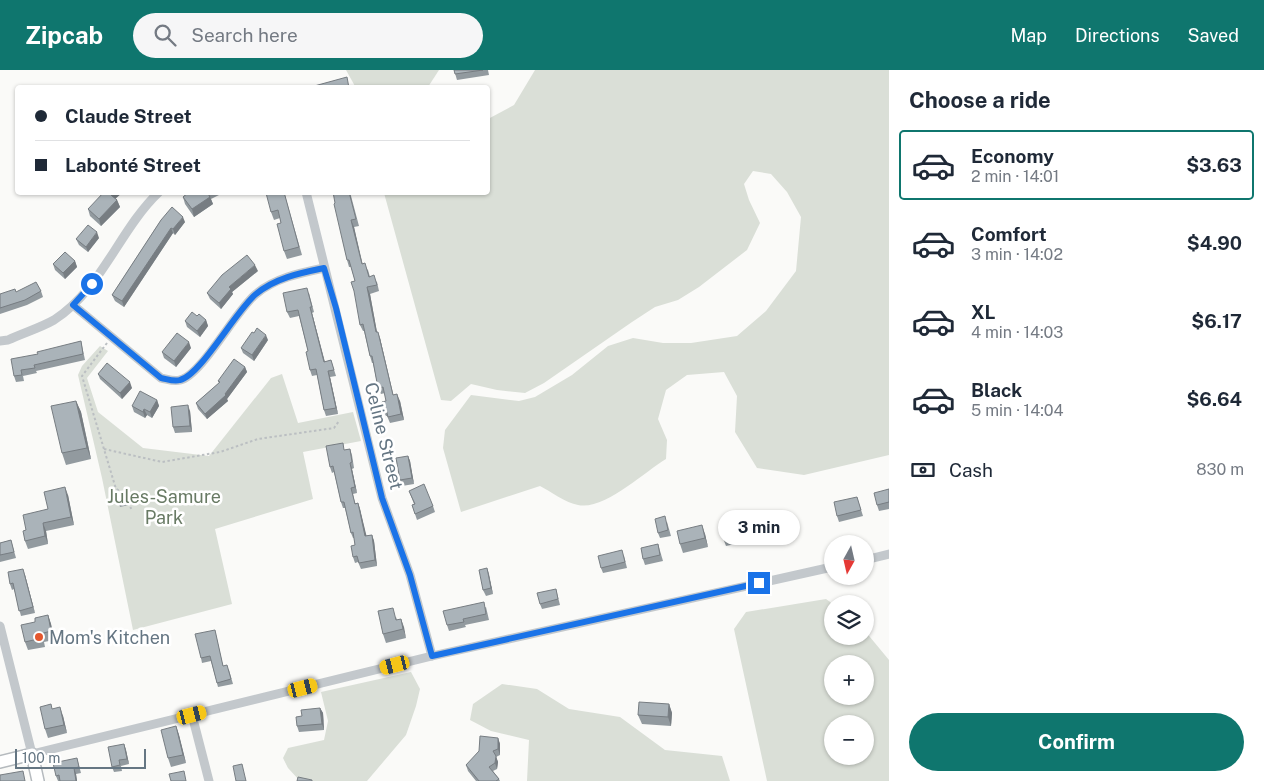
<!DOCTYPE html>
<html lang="en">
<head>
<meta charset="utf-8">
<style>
  :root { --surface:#fff; --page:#f6f6f7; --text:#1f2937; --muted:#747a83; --line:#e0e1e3; --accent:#0f766e }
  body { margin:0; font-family:"Public Sans",sans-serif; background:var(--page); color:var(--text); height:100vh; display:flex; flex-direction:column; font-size:19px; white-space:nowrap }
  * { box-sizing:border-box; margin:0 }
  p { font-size:16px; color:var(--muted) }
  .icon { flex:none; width:28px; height:28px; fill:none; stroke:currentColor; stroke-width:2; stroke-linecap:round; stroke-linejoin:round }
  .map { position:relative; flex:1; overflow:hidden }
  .panel { display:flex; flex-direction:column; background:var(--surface); width:375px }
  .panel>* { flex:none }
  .top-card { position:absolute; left:15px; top:15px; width:475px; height:110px; border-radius:5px; box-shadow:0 1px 4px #0004; display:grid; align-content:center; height:110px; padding:0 20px; background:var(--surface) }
  .needle { width:32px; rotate:188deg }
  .fabs { position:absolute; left:824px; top:465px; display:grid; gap:10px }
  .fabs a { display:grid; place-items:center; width:50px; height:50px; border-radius:50%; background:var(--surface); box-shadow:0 1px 4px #0004; font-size:25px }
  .scale { position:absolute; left:15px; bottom:12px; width:131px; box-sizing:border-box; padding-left:5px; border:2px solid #657683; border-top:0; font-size:14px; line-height:18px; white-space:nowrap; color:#657683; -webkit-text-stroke:4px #fff; paint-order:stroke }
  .end { position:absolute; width:22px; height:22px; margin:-11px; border:6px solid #1a73e8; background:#fff; box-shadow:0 0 0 2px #fff }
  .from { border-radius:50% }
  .bubble { position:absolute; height:35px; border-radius:18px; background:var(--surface); box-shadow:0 1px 4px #0004; font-size:16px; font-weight:700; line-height:35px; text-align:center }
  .car { position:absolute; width:15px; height:30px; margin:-15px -8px; border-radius:6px; box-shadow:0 0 4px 1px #0007; background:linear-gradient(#f5c518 24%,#345 0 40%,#f5c518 0 76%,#345 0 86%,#f5c518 0) }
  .top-card b { display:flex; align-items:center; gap:18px; height:48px; font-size:19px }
  .top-card b+b { border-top:1px solid var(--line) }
  .top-card i { width:12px; height:12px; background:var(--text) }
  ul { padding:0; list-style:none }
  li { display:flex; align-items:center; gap:15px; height:70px; margin:0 10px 8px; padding:0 10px; border:2px solid transparent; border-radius:5px }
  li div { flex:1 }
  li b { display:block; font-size:19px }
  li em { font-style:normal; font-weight:700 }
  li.on { border-color:var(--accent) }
  li>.icon { width:45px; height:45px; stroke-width:1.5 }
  h2 { padding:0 20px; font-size:22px; line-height:60px }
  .pay { display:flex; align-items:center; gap:12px; height:55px; padding:0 20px; font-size:19px }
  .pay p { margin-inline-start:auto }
  .cta { display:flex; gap:10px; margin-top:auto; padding:10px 20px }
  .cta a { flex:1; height:58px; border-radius:30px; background:var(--accent); color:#fff; font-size:20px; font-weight:700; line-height:58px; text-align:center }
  header { display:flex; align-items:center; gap:30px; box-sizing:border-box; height:70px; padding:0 25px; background:var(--accent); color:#fff }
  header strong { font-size:24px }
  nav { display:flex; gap:28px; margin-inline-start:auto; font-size:18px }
  .search { width:350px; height:45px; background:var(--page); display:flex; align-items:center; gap:12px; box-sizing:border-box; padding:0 18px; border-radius:28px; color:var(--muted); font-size:19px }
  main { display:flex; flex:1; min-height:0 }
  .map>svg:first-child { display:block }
  .green { fill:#dadfd7; fill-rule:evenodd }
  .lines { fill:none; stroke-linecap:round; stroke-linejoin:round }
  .major-casing { stroke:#b5babe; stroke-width:14 }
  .path { stroke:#bbbfc2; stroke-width:2; stroke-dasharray:2.5 2.5; stroke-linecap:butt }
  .minor { stroke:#c3c8cc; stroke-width:9 }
  .major { stroke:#fff; stroke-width:11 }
  .wall { fill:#929a9f }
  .shaded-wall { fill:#777d82 }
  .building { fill:#aab3b9; stroke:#777d82 }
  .route { stroke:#1a73e8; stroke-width:6 }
  .poi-dot { fill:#e4572e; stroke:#fff; stroke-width:2 }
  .labels { text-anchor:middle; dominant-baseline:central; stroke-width:5; stroke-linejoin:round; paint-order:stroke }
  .street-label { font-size:18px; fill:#657683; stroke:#fff }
  .park-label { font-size:18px; fill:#687a64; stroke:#fff }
  .poi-label { font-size:18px; fill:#657683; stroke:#fff; text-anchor:start }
</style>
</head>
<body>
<header>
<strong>Zipcab</strong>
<div class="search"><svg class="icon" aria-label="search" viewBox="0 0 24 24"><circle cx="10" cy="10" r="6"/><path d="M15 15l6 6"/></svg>Search here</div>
<nav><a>Map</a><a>Directions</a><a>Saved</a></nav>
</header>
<main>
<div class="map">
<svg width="889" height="711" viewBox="0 0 889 711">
  <rect width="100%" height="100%" fill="#fafaf8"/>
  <g class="green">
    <path d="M346,0H439L428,17L356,18Z"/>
    <path d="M535,0H889V385L804,405L757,398L735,362L737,326L724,302L687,305L666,320L658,349L667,370L666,389C644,402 604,441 578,435C566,433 550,421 540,416L461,442L443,378L445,360L471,325L519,331L535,327L572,305L608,276L633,268L663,273H691L737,266L766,241L796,201L801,147L787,122L771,104L753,101L744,114L749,130L760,153L747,180L699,217L678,230L655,237L632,252L544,313L525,323L497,320L471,314L451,331L441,330L384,123L488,122V49L514,35Z"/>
    <path d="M100,276L108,281L87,308L98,342L143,378L209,386L271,308L282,304L298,353L353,342L361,371L303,382L313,429L215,459L232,534L133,560L102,408L78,305L82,296Z"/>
    <path d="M826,529L833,534L832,566H865V561L889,590V711H767L734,559L746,542ZM832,594H865V626H832ZM832,654H865V686H832Z"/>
    <path d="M411,602L420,619L416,636L406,665L367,711H300L288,698L283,688L288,678L324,670L328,651L321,622Z"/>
    <path d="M502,614L537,619L569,639L620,647L665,680L722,686L730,711H527L529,670L491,661L470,650L473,634Z"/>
  </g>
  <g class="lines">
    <g class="major-casing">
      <path id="major" d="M0,692L32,684L38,711"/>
    </g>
    <g class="path">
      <path d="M107,273L82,306L116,419L128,425L131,439"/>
      <path d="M104,379L162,392L220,382L258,369L334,358L339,351"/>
    </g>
    <g class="minor">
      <path d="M306,122L382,428L410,505L432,586"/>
      <path d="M73,235L161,308C167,309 174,312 180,310C201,306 236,240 256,224C275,208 300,203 324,198"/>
      <path d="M0,271L8,270C23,263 40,258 54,250C102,219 119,160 159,122"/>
      <path d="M865,490L889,484"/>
      <path d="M0,556L32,684L432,586L832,497"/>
      <path d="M192,645L209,711"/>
    </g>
    <use href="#major" class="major"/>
  </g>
  <g class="wall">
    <path d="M454,0H488L489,5L457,10Z"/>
    <path d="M189,122H225L211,129L213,134L194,147L185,134L183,127Z"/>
    <path d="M269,122H284L302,185L287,189L284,181L281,153L280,148L274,150L271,142Z"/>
    <path d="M350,122L359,156L354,157L362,194L368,200L370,207L377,212L379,221L370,224L377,262L380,268L393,325L400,331L404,350L390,353L387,346H386L383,340L386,331L385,323L381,324L378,318L373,293H372L370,286L364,261H363L360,255L355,211L351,197H349L347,190L335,133Z"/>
    <path d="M116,129L117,130L120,137L101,156L90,146L88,139Z"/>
    <path d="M161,150L185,152L175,165L173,163L124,237L115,231L112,225Z"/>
    <path d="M99,168L88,182L79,175L76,169Z"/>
    <path d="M75,191L77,197L65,209L55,200L53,194Z"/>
    <path d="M258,201L232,222L233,224L221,239L210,229L207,223Z"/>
    <path d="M41,221L43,227L27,235L0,244V224Z"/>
    <path d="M309,223L314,242L312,243L325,292L331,290L336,306L330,307L338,344L326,346L324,340L317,305L312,306L310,300L308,281L299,246L290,248L287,242Z"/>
    <path d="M197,246L206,250L208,256L200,267L187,257L185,251Z"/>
    <path d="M268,270L254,291L243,283L241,278Z"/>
    <path d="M81,271L85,290L36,301L37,303L23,306L24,311L16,312L14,306L38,284Z"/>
    <path d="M191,278L176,297L164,288L162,282Z"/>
    <path d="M245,297L247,302L227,329L228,331L207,349L198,339L196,333L219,313L218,311Z"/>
    <path d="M98,304L132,318L122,329L100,309Z"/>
    <path d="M157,330L159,336L152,348L147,345L145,348L134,342L132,336Z"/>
    <path d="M76,331L81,342L91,389L66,395L62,383Z"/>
    <path d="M190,341L192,362L175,363L173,357Z"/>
    <path d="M350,379L352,385L354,398L352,399L357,423L353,424L355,433H358L360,439L366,466L372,465L374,471L377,496L361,499L358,492L355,493L353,487L355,475L354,468H353L351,463L345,438H343L341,432L334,402L332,403L330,397L345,380Z"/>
    <path d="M408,386L410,391L414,414L402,416L400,410Z"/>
    <path d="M889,419V439L879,441L877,435Z"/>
    <path d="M409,421L433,436L435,442L417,450L412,435L414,434Z"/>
    <path d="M68,425L74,455L46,461L48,474L28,479L25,471L26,460L48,439Z"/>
    <path d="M127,427L129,435L120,437L119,434Z"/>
    <path d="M857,427L863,446L839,452L837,446Z"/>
    <path d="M788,449L791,462L726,476L723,468Z"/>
    <path d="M667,452L671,466L660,468L658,463Z"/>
    <path d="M705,464L708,477L683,483L680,474Z"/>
    <path d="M11,470L16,488L0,492V473Z"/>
    <path d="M658,474L663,491L645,495L643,489Z"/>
    <path d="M624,486L627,498L603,503L601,498Z"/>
    <path d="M487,498L493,524L486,526L483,520Z"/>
    <path d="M25,505L35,543L21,546L14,519L12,520L10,514Z"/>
    <path d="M556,519L560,535L542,539L540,534Z"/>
    <path d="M486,537L489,550L465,555L466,557L449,561L447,555Z"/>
    <path d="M48,545L51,554L54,570L44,572L45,577L28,580L25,572L35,552Z"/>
    <path d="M396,547L397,550L401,549L406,568L386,573L383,564Z"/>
    <path d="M215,560L223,596L229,600L233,614L218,617L211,591L202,593L201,588Z"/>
    <path d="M669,634L672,643L671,656L642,654L638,645Z"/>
    <path d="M320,638L323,643L324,660L299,662L297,656L302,646Z"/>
    <path d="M53,639L63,646L67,663L48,668L45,659Z"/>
    <path d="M176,656L179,665L186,693L171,697L168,688Z"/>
    <path d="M498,668L500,674V685L496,687L498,692L497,699L493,701L499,709L500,711H476L468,701L466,695Z"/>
    <path d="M124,674L126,680L129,694L121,696L122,701L114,702L112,697Z"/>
    <path d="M77,688L81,703L76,704L77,711H58L56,706Z"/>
  </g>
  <g class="shaded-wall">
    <path d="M113,122H123L113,131L111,125Z"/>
    <path d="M210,127L213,134L194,147L192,139Z"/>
    <path d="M117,130L120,137L101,156L99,149Z"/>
    <path d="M183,147L185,152L175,165L173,159Z"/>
    <path d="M351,150L354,157L364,200L362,194Z"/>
    <path d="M171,158L173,163L124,237L122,231Z"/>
    <path d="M97,162L99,168L88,182L86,177Z"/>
    <path d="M75,191L77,197L65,209L63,203Z"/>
    <path d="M255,195L258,201L232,222L233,224L221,239L219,233L229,217Z"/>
    <path d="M367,217L370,224L378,268L376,262Z"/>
    <path d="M310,237L312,243L326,297L324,292Z"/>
    <path d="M206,250L208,256L200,267L197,261Z"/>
    <path d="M378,262L380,268L395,332L393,325Z"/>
    <path d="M266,265L268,270L254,291L252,285Z"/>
    <path d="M189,272L191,278L176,297L174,291Z"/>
    <path d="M245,297L247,302L227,329L228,331L207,349L205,344L225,324Z"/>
    <path d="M328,301L330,307L338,344L336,338Z"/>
    <path d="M130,312L132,318L122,329L120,323Z"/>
    <path d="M397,324L400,331L404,350L401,344Z"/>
    <path d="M157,330L159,336L152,348L150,342Z"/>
    <path d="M76,331L81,342L91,389L87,378Z"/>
    <path d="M188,335L190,341L192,362L190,356Z"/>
    <path d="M144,339L147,345L145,348L143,342Z"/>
    <path d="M408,386L410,391L414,414L412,408Z"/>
    <path d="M350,393L352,399L357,423L355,417Z"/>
    <path d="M65,417L68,425L74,455L71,447Z"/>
    <path d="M358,433L360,439L368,472L365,466Z"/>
    <path d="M785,442L788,449L791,462L788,454Z"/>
    <path d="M43,453L46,461L48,474L45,466Z"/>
    <path d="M702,455L705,464L708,477L705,468Z"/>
    <path d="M372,465L374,471L377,496L375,490Z"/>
    <path d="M487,498L489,504L493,524L491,518Z"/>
    <path d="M23,499L25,505L35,543L33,537Z"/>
    <path d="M48,545L51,554L54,570L51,561Z"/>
    <path d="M401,549L404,557L406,568L403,559Z"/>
    <path d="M669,634L672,643L671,656L668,647Z"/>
    <path d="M60,637L63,646L67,663L64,655Z"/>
    <path d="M320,638L323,643L324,660L322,654Z"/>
    <path d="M176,656L179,665L186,693L183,685Z"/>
    <path d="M498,668L500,674V685L498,679Z"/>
    <path d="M124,674L126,680L129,694L127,689Z"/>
    <path d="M496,686L498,692L497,699L495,693Z"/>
    <path d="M74,698L76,704L77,711H76Z"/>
  </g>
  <g class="building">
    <path d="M454,0H483L455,4Z"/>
    <path d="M347,7L349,18H307Z"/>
    <path d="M104,122H113L111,125L117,130L99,149L88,139Z"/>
    <path d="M189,122H207L210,127L192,139L183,127Z"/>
    <path d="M269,122H284L299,177L284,181L277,154L281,153L278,140L271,142L266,123Z"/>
    <path d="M333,122H349L356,149L351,150L362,194L365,193L369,207L374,205L377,215L367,217L376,262H378L393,325L397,324L401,344L388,347L386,339L383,340L382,332L386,331L383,317L378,318L372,286H370L363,254L360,255L354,221L351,212L355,211L349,190H347L334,134L335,133Z"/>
    <path d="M172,137L183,147L173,159L171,158L122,231L112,225L161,150Z"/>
    <path d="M88,155L97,162L86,177L76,169Z"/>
    <path d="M65,182L75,191L63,203L53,194Z"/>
    <path d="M247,185L255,195L229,217L231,219L219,233L207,223L222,205Z"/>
    <path d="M36,212L41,221L25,230L0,238V224L15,219L16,222Z"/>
    <path d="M307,218L312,237H310L324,292L331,290L334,300L328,301L336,338L324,340L316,299L310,300L306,282L308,281L298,240L287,242L283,223Z"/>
    <path d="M192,242L197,246L199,244L206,250L197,261L185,251Z"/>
    <path d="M257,258L266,265L252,285L241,278L252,262L254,263Z"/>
    <path d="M177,263L189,272L174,291L162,282Z"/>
    <path d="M81,271L83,284L34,295L35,298L21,300L22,305L14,306L11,289L38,284L37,282Z"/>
    <path d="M234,289L245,297L225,324L226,325L205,344L196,333L220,312L218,311Z"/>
    <path d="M107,293L130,312L120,323L98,304Z"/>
    <path d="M140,321L157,330L150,342L144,339L143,342L132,336Z"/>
    <path d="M76,331L87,378L62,383L51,336Z"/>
    <path d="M188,335L190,356L173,357L171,337Z"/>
    <path d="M343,373L344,380L350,379L352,392L350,393L355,417L351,418L355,434L358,433L365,466L372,465L375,490L359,493L357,486L353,487L351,476L355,475L353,462L351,463L344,432H341L333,396L330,397L326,376Z"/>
    <path d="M408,386L412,408L400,410L396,388Z"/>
    <path d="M424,414L433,436L415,444L412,435L415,434L409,421Z"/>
    <path d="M65,417L71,447L43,453L45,466L25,471L23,461L26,460L23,445L48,439L44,422Z"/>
    <path d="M889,419V432L877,435L874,423Z"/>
    <path d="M126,424L128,432L119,434L118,426Z"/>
    <path d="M857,427L861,440L837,446L834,432Z"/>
    <path d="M785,442L788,454L723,468L721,456Z"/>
    <path d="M665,446L668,460L658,463L655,449Z"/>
    <path d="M702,455L705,468L680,474L677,461Z"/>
    <path d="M11,470L14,482L0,485V473Z"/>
    <path d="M658,474L660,485L643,489L641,478Z"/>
    <path d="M622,480L625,492L601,498L598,486Z"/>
    <path d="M487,498L491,518L483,520L479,500Z"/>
    <path d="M23,499L33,537L19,541L13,513L10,514L8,502Z"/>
    <path d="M556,519L558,529L540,534L537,523Z"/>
    <path d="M484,532L486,544L463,549L464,552L447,555L443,541Z"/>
    <path d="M393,538L396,550L401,549L403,559L383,564L378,541Z"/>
    <path d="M48,545L51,561L40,564L42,568L25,572L21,555L35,552V548Z"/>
    <path d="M215,560L223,596L227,595L231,609L217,613L210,586L201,588L195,564Z"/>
    <path d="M639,632L669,634L668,647L638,645Z"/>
    <path d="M51,634L52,639L60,637L64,655L45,659L40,637Z"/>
    <path d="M320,638L322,654L297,656L296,647L302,646L301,640Z"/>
    <path d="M176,656L183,685L168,688L161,660Z"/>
    <path d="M480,666L498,668V679L493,681L496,686L495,693L489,697L499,709L496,711H479L466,695L479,681Z"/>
    <path d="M124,674L127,689L119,690L120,695L112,697L108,677Z"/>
    <path d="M77,688L79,697L74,698L76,711H60L59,705L56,706L53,693Z"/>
    <path d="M242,694L246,711H236L233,696Z"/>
    <path d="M23,701L25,711H0V705Z"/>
    <path d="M184,701L186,711H171L169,704Z"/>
    <path d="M298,707L312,710V711H297Z"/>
  </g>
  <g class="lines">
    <path class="route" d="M92,214L73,235L161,308C167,309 174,312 180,310C201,305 236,240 256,224C275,208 300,203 324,198L336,238L382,428L410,505L432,586L759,513"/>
  </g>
  <circle class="poi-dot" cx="39" cy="567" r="5"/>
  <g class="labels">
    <g class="street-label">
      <text transform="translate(384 366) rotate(76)">Celine Street</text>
    </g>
    <g class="park-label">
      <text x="164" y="426">Jules-Samure<tspan x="164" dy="21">Park</tspan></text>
    </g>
    <g class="poi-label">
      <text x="49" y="567">Mom's Kitchen</text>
    </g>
  </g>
</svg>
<div class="fabs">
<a><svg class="needle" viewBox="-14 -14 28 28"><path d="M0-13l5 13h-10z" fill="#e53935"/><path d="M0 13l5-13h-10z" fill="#747a83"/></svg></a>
<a><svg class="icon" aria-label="layers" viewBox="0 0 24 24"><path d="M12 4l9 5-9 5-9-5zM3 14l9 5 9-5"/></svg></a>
<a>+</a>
<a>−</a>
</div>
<div class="scale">100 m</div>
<i class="end from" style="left:92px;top:214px"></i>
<i class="end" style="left:759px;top:513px"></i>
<div class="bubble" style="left:718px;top:440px;width:82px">3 min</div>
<i class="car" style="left:395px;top:595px;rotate:256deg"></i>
<i class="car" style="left:303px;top:618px;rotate:76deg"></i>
<i class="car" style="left:192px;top:645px;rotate:76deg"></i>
<div class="top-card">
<b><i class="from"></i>Claude Street</b>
<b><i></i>Labonté Street</b>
</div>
</div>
<section class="panel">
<h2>Choose a ride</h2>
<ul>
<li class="on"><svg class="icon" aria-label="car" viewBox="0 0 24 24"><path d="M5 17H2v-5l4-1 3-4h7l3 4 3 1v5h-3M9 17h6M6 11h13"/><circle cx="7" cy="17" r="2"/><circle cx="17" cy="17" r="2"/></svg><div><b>Economy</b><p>2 min · 14:01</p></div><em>$3.63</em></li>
<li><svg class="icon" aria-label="car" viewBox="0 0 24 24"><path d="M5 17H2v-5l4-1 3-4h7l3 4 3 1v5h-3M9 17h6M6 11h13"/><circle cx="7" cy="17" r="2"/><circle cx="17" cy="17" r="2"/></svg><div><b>Comfort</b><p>3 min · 14:02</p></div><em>$4.90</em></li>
<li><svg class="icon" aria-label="car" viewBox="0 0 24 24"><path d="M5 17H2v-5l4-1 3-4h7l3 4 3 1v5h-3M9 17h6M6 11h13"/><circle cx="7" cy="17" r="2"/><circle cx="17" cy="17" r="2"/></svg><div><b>XL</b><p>4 min · 14:03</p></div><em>$6.17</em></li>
<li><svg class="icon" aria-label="car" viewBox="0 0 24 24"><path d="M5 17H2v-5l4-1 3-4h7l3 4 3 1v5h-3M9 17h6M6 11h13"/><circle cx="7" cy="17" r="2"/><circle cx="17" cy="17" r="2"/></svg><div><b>Black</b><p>5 min · 14:04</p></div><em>$6.64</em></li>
</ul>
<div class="pay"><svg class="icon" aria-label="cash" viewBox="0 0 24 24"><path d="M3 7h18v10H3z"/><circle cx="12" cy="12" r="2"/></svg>Cash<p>830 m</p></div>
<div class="cta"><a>Confirm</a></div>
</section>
</main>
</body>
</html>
